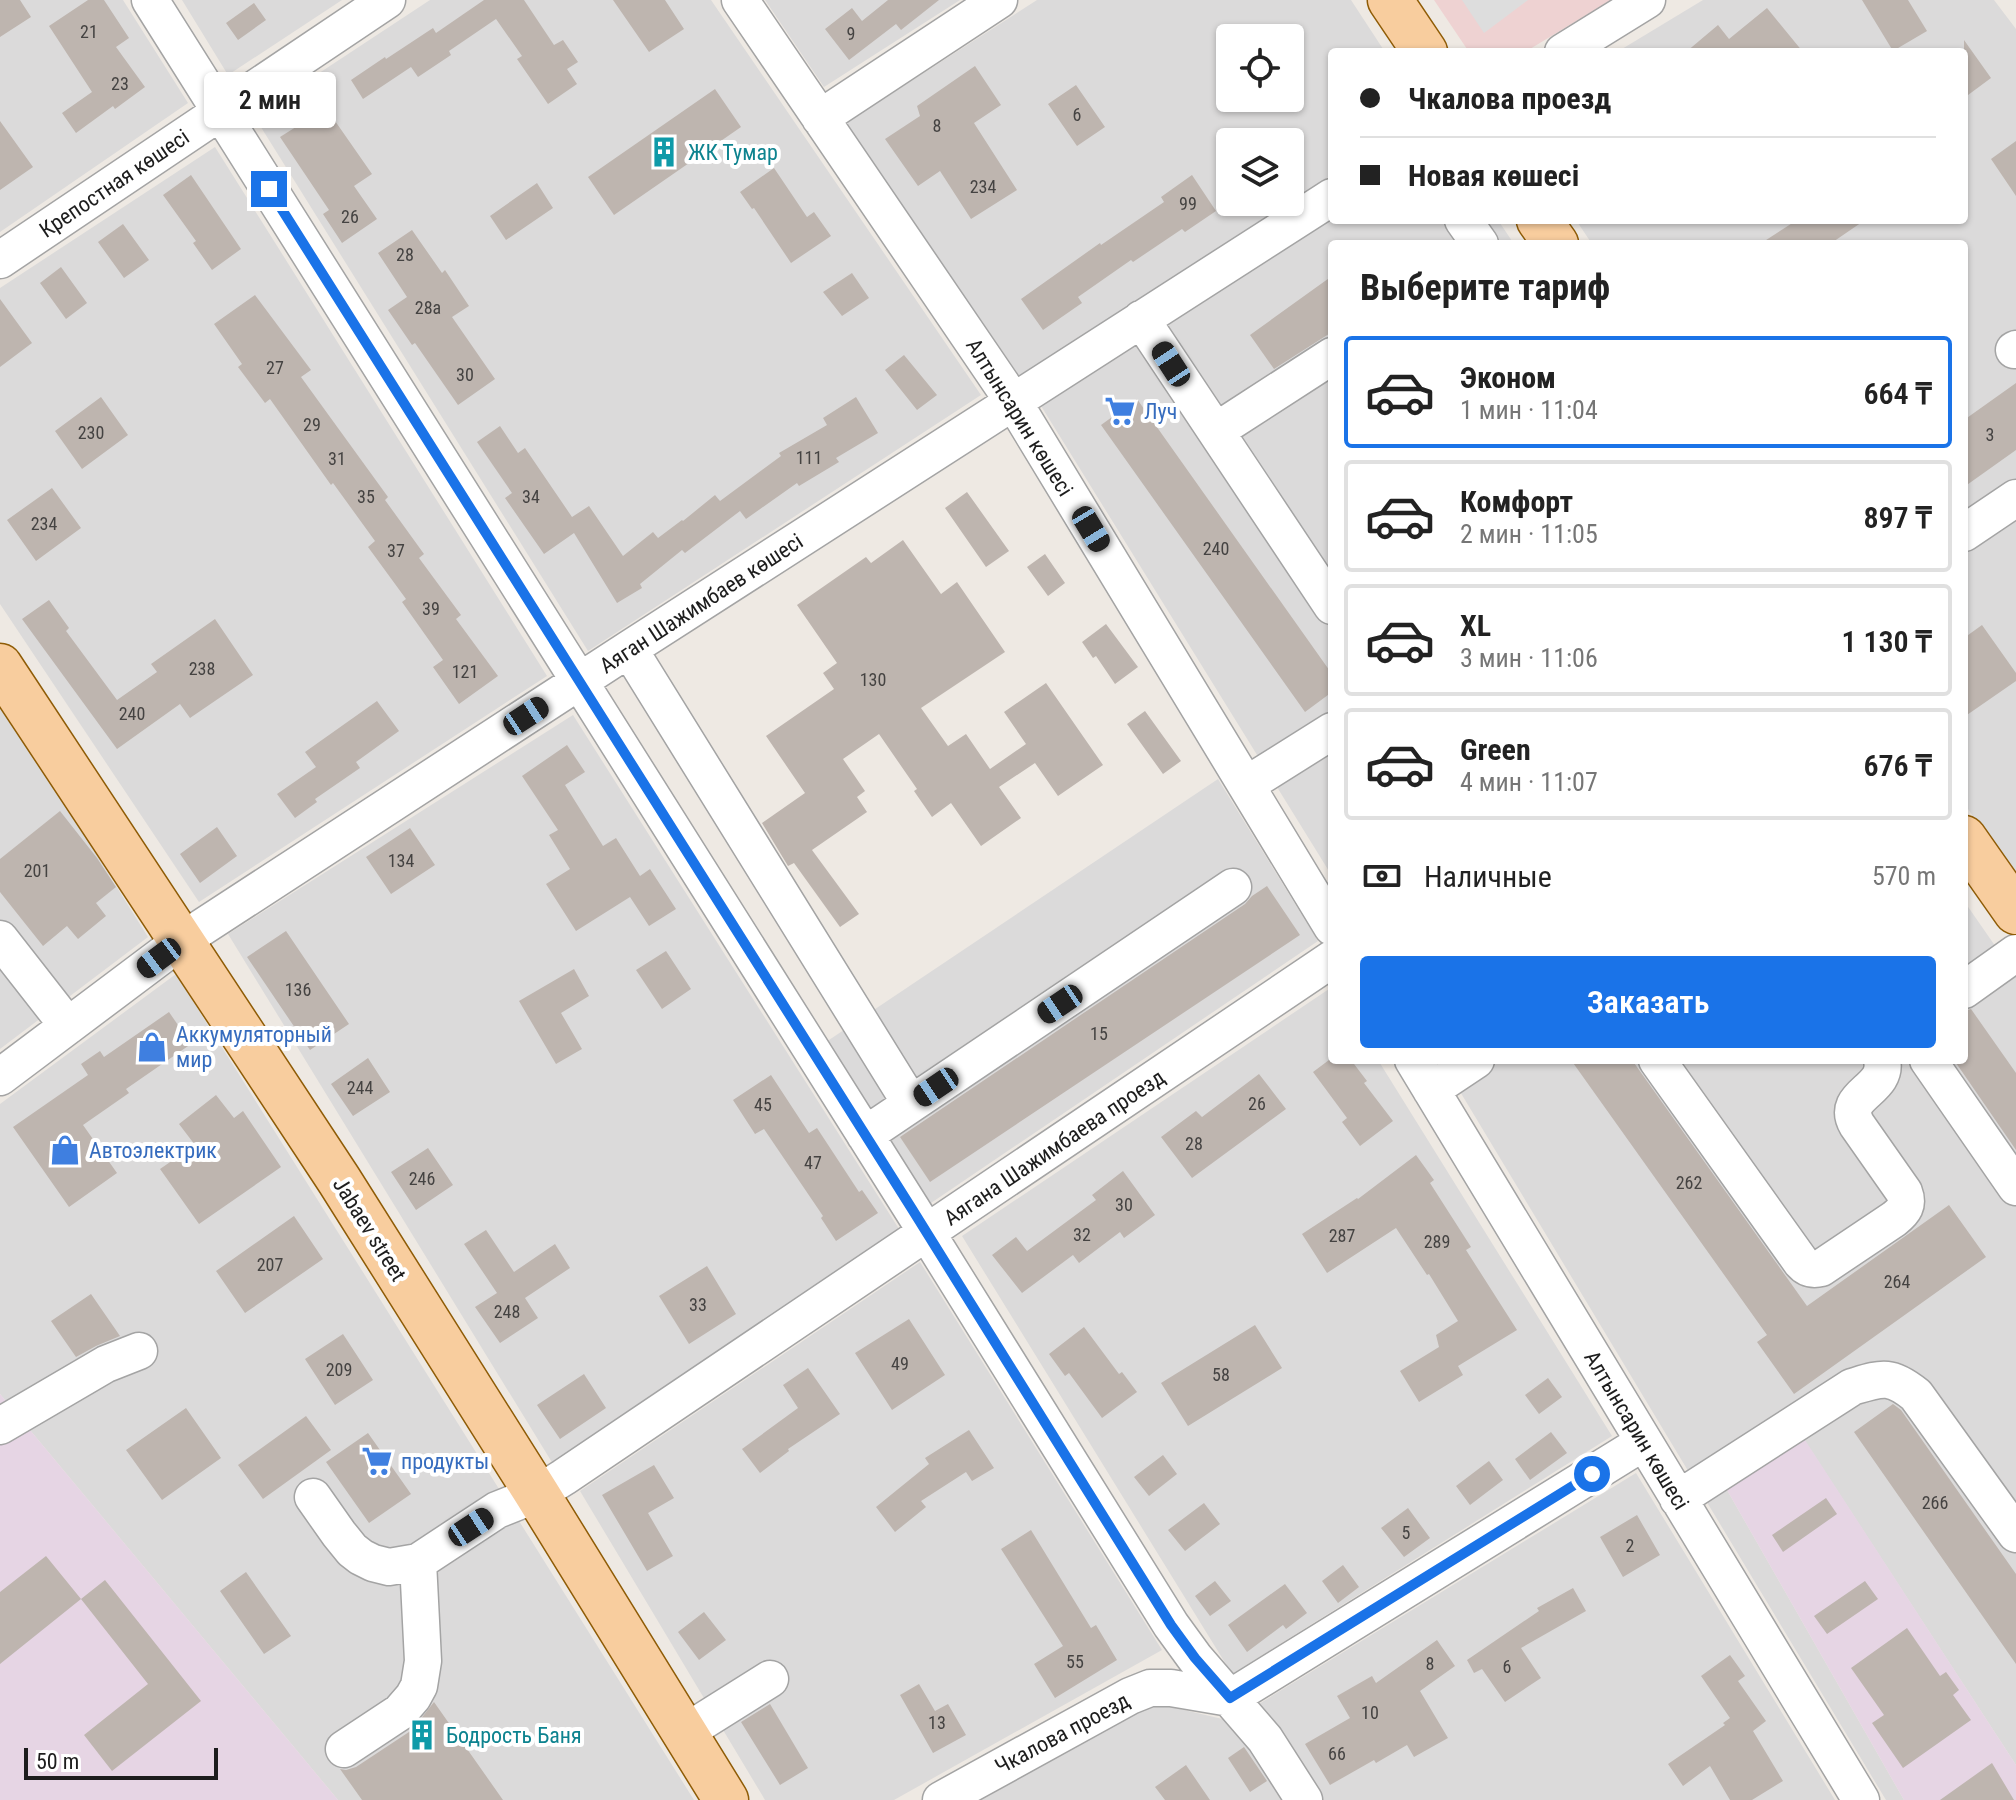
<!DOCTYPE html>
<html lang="ru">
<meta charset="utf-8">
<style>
:root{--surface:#fff;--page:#f6f6f6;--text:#222;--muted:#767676;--line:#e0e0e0;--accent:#1a73e8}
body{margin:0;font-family:"Roboto Condensed",sans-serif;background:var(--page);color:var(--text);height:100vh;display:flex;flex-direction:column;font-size:30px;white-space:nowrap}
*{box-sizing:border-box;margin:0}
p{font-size:26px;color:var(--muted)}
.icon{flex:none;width:44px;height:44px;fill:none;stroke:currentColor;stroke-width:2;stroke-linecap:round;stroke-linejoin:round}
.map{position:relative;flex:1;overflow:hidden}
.details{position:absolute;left:1328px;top:240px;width:640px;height:824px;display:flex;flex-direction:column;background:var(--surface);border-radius:8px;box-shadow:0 2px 6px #0004}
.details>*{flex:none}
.top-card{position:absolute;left:1328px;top:48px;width:640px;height:176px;border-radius:8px;box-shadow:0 2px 6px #0004;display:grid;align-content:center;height:176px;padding:0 32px;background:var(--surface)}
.fabs{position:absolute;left:1216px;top:24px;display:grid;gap:16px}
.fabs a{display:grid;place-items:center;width:88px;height:88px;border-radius:8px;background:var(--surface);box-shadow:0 2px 6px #0004;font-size:40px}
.scale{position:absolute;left:24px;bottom:20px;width:194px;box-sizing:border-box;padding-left:8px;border:4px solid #1d1d1d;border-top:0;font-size:22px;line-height:28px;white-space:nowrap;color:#1d1d1d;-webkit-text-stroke:6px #fff;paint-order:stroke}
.end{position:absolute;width:36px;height:36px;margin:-18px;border:10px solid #1a73e8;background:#fff;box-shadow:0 0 0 4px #fff}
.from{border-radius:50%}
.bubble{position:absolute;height:56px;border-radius:8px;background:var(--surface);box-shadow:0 2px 6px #0004;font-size:26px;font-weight:600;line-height:56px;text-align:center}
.car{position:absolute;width:24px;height:48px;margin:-24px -12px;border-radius:10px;box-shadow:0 0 6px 2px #0007;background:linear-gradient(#222 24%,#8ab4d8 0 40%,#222 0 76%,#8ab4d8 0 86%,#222 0)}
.top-card b{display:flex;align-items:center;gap:28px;height:76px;font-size:30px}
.top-card b+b{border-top:2px solid var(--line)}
.top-card i{width:20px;height:20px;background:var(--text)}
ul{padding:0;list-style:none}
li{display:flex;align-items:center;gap:24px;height:112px;margin:0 16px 12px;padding:0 16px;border:4px solid var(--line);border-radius:8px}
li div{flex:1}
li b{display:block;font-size:30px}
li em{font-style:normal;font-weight:600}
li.active{border-color:var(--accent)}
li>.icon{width:72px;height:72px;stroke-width:1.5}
h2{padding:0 32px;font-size:36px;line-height:96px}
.pay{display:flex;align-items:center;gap:20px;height:88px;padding:0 32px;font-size:30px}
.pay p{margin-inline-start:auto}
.action{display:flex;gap:16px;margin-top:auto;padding:16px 32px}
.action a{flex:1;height:92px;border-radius:8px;background:var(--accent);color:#fff;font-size:32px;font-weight:600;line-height:92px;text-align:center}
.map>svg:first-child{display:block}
.residential{fill:#dbdada;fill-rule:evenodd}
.commercial{fill:#eed2d2}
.industrial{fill:#e6d5e4}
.parking{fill:#ddd}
.building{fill:#beb5af}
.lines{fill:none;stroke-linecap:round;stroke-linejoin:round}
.minor-casing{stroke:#a4a4a4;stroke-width:39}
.major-casing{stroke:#8f5c06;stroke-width:47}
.minor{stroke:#fff;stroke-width:36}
.major{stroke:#f8cd9e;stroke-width:44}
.route{stroke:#1a73e8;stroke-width:10}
.labels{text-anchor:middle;stroke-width:8;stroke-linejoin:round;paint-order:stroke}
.number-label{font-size:18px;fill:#454342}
.culture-label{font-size:22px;fill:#0d838f;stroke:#fff;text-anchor:start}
.street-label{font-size:22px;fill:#1d1d1d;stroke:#fff}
.shop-label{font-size:22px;fill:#366cbe;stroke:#fff;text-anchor:start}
</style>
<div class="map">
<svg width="2016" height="1800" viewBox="0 0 2016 1800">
<rect width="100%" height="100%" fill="#eee9e3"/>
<path class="residential" d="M0,0H123L188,103L0,232Z
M182,0H342L228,75Z
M430,0H711L981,395L588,651L254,116Z
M765,0H960L824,87Z
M1037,0H1351L1385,52H1332V175L1020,377L846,123ZM1230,38H1290V98H1230ZM1230,142H1290V202H1230Z
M1703,0H1994L2016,29V484L1964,519V244H1592L1576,220H1964V52H1617Z
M215,147L547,676L199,902L0,604V288Z
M1332,219L1498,220L1514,244H1332V876L1038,401Z
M2016,515V880L1964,803V549Z
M0,701L148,937L0,1049Z
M573,715L899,1229L553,1464L228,934Z
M1218,779L1318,941L931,1203L826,1042Z
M1964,901L2016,976V1765L1805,1441L1727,1490L1904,1800H1886L1441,1060H1964Z
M176,974L694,1800H338L0,1394V1104Z
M1332,987V1060H1378L1612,1436L1232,1674L962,1236Z
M920,1262L1162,1650L894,1800H765L580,1491Z
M1636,1473L1835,1800H979L1154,1703L1231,1721Z"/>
<path class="commercial" d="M1434,0H1611L1525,52H1469Z"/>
<path class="industrial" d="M0,1394L338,1800H0Z
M1805,1440L2016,1765V1800H1904L1727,1490Z"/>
<path class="parking" d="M1462,0H1528L1484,33Z"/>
<path class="building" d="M0,0H20L31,17L0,37Z
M88,0H104L129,38L116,47L145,87L115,109L113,106L76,133L62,113L92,92L49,26Z
M484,0H524L554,45L563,40L578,62L567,69L577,84L548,104L517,59L522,56L496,19L449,51L451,55L418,77L411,67L363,99L351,80L385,57L386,59L433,28L436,33Z
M613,0H665L684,29L649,52Z
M888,0H939L901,30L896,24L849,60L825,29L852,8L862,21Z
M1862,0H1908L1927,31L1893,51Z
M254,3L266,20L238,40L226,23Z
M1767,8L1803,52H1686L1718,25L1729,39Z
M1964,40L1991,78L1964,98Z
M975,66L1001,105L974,123L1017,190L971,219L940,171L918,186L885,139L920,116L917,106Z
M1076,85L1105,127L1077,146L1048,104Z
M715,89L741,127L614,215L588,177Z
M326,108L372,174L354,186L377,219L342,243L323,214L329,210L280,137Z
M0,121L33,167L0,190Z
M2016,141V196L1991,159Z
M774,168L807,217L814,212L831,236L791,263L754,208L752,209L740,192Z
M191,175L241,249L212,270L193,243L196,241L163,195Z
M1192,175L1216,211L1185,232L1182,229L1133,262L1131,260L1078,297L1082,303L1043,330L1021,299L1100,243L1101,245L1164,202L1161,197Z
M537,183L553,208L506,240L490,216Z
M1797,220H1865L1830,244H1760Z
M123,224L149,260L124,278L98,242Z
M412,230L442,273L445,270L469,306L452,317L495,379L458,405L415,343L412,345L388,310L407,297L378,253Z
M61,267L87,303L66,319L40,283Z
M852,273L869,298L842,316L823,292Z
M1332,276V332L1274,369L1250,335Z
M255,295L311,370L301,377L388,497L385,500L424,554L419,558L461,615L456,619L498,676L459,704L433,667L443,660L402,602L406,599L368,547L375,541L333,483L331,485L270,399L265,403L238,367L242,364L214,324Z
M0,299L32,343L0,367Z
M904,355L937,395L917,410L885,370Z
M2016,383V450L1964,487V420Z
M101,397L128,435L82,469L55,431Z
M856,397L878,433L836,458L839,462L799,486L797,483L746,519L740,511L685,553L682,550L640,584L642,588L617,603L574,533L544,554L505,498L512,493L477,442L500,426L518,453L525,448L572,517L589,506L623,556L653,532L658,538L682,520L683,521L715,495L720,501L781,456L779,453L827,425L823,418Z
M1137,399L1332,674V692L1305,712L1101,425Z
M52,488L81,528L36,561L7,520Z
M967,492L1009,551L986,567L945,508Z
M903,540L941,594L957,582L1005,652L921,708L948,746L966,734L990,769L1026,744L1004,712L1046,683L1103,765L1058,796L1035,763L999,787L1021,818L981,846L951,803L932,817L914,791L917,789L879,734L843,759L865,791L857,797L867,812L812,850L859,914L840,927L794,863L788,866L762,823L805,793L766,736L834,689L823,673L837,663L797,605L866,557L871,563Z
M1045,554L1065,583L1048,596L1027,567Z
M49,600L69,628L66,631L117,700L157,672L151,664L215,619L253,675L190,718L180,704L117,749L22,619Z
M1106,624L1138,667L1115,684L1096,656L1093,658L1082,642Z
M1982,625L2016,673V681L1964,717V638Z
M377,701L399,731L356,762L360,768L315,799L317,802L295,818L277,794L316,767L305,752Z
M1145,711L1181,761L1163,774L1127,724Z
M567,745L585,772L565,785L603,846L616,838L640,876L650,869L676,909L649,926L630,897L576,931L546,884L570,869L549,835L558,830L522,776Z
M60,811L97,858L116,887L96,903L106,916L78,939L67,926L43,946L0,892V859Z
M217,827L237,856L200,883L180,854Z
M410,828L435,865L391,894L366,857Z
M1267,886L1300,935L930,1182L900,1137L1245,904L1252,896Z
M286,931L349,1024L310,1050L247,957Z
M666,951L691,989L662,1009L636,970Z
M574,969L589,996L561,1013L582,1049L556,1064L519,1001Z
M1971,1009L2016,1073V1150L1954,1060H1964V1011Z
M169,1012L191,1044L126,1089L129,1093L83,1125L117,1173L69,1207L13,1127L88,1075L81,1064L100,1051L104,1057Z
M368,1058L390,1092L353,1116L331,1084Z
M1329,1060H1351L1367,1081L1364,1083L1393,1121L1360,1146L1342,1122L1347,1118L1313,1072Z
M1571,1060H1632L1807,1306L1949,1205L1986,1257L1794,1394L1757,1342L1767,1335Z
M1259,1074L1286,1109L1192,1178L1161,1137L1196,1111L1202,1117Z
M771,1075L809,1133L817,1128L859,1192L862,1190L878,1213L836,1241L821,1218L823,1216L764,1129L755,1134L733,1100Z
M216,1095L234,1118L243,1111L281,1167L199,1224L160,1169L195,1145L179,1124Z
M428,1148L453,1185L416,1210L391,1172Z
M1416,1155L1434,1180L1430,1183L1471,1247L1466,1250L1517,1330L1458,1366L1463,1375L1419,1402L1400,1371L1439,1347L1436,1335L1458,1321L1429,1274L1427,1275L1396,1228L1327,1273L1302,1234L1357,1198L1358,1199Z
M1123,1171L1155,1215L1124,1238L1120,1232L1079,1263L1073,1255L1022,1293L992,1255L1016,1237L1027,1251L1096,1200L1092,1195Z
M294,1216L323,1259L245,1313L216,1271Z
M486,1230L514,1272L555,1244L570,1268L525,1298L538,1318L500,1343L475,1307L497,1293L464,1244Z
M707,1266L736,1314L689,1344L659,1296Z
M91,1294L120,1336L96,1346L76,1357L51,1321Z
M909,1319L945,1375L892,1410L855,1353Z
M1255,1325L1282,1368L1188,1426L1161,1383Z
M1084,1327L1119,1374L1122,1372L1137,1392L1102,1418L1069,1373L1065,1376L1049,1354Z
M343,1334L373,1380L335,1405L305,1359Z
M808,1368L840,1414L788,1449L789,1451L760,1473L742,1449L798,1408L783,1385Z
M584,1374L606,1408L560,1439L537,1405Z
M1548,1378L1562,1397L1539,1414L1525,1395Z
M1893,1404L1901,1410L2016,1574V1664L1854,1432Z
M186,1408L221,1458L162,1500L126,1450Z
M306,1416L331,1450L263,1499L238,1465Z
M969,1430L994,1468L972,1481L966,1472L921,1501L926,1507L895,1532L876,1507L929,1464L925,1458Z
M1551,1432L1567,1453L1530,1480L1515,1459Z
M368,1433L411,1494L369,1523L326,1462Z
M1163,1455L1177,1474L1149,1496L1134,1477Z
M1489,1461L1503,1480L1470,1505L1456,1486Z
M654,1465L674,1498L648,1513L673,1556L647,1571L602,1495Z
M1826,1498L1837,1514L1783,1552L1772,1535Z
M1204,1503L1220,1524L1185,1551L1168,1530Z
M1408,1508L1430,1538L1404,1557L1381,1528Z
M1637,1515L1660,1555L1623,1577L1600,1537Z
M1031,1530L1091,1628L1096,1625L1117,1660L1055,1698L1034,1664L1063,1646L1001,1549Z
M46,1556L81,1599L0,1664V1592Z
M1343,1565L1359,1587L1338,1603L1322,1581Z
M246,1572L291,1636L264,1654L220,1591Z
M105,1580L201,1701L112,1771L84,1735L148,1684L81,1599Z
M1215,1581L1231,1601L1210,1616L1195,1596Z
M1865,1581L1878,1599L1827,1634L1814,1616Z
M1285,1584L1307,1613L1286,1629L1283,1625L1247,1652L1228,1625Z
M1573,1588L1586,1611L1521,1648L1541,1678L1505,1702L1482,1669L1474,1673L1467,1660L1539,1611L1537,1608Z
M704,1612L726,1640L699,1660L678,1632Z
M1907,1628L1940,1676L1946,1672L1959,1690L1953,1695L1971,1720L1903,1768L1872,1723L1884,1715L1851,1668Z
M1437,1640L1455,1666L1420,1691L1448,1738L1414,1757L1407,1745L1376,1763L1374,1760L1330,1785L1305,1744L1350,1718L1337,1696L1372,1676L1376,1683Z
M1730,1655L1745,1676L1738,1681L1766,1721L1753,1731L1783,1781L1752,1800H1730L1710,1766L1683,1786L1668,1764L1725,1725L1723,1723L1730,1718L1701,1676Z
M919,1684L935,1711L948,1704L966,1735L933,1753L900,1695Z
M434,1702L503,1800H362L340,1769L346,1770L356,1767L412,1730Z
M770,1704L808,1768L780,1785L741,1722Z
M1244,1747L1267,1781L1250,1792L1228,1758Z
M1992,1763L2014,1800H1940Z
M1186,1765L1210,1800H1165L1155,1787Z"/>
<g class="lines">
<g class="minor-casing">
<path id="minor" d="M150,0L927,1233L1171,1625L1195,1658L1265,1739L1304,1800
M740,0L1013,401L1332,927
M1563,52L1647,0
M820,118L999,0
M1463,220L1480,244
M0,260L387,0
M1141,319L1332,606
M2014,350L2016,349
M1216,431L1332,356
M1964,533L2016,498
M629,649L911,1104
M1246,785L1332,731
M0,939L68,1026
M1964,990L2016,953
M1413,1060L1861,1800
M1657,1060L1801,1262C1807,1269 1813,1270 1821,1268L1894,1219C1904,1211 1909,1205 1904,1192L1857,1125C1839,1094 1889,1091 1882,1060
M1928,1060L2016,1187
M0,1077L181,941L629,649L1332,197
M1431,1090L1476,1060
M865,1135L1233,887
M0,1426L106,1364L139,1351
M313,1497L339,1534L352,1550L361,1557L373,1563L389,1567L418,1562L497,1510L537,1494L564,1477L1332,959
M1678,1499L1852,1387C1882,1378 1890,1374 1916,1395L2016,1534
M684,1733L770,1679
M344,1749L400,1712L413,1697L419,1686L423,1661L418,1562
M941,1800L1130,1696L1150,1688H1171L1230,1698L1644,1442"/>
</g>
<g class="major-casing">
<path id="major" d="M1390,0L1425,52
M1539,220L1556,244
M0,666L339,1180L537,1494L726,1800
M1964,838L2016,912"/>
</g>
<use href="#minor" class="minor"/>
<use href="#major" class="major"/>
</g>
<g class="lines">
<path class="route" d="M269,189L912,1209L1171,1625L1195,1658L1230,1698L1592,1474"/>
</g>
<defs>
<g id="building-bare" transform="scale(2.4)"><path d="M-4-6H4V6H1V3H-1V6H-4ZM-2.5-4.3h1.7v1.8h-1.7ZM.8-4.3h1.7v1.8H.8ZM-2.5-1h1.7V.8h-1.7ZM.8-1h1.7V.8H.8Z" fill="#0f9aa8" stroke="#fff" stroke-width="2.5" paint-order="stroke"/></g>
<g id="supermarket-bare" transform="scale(2.4)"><path d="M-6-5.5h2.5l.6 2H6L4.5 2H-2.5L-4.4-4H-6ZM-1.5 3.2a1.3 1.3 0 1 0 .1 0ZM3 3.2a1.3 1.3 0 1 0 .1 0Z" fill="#3f7fe0" stroke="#fff" stroke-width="2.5" paint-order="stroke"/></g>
<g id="shop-bare" transform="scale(2.4)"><path d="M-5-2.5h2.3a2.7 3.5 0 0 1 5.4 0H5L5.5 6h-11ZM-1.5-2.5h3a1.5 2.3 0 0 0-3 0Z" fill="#3f7fe0" stroke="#fff" stroke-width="2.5" paint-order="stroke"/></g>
</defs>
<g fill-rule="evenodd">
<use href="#building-bare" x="664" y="152"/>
<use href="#supermarket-bare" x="1120" y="411"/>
<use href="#shop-bare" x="152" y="1047"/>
<use href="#shop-bare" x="65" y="1150"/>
<use href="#supermarket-bare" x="377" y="1461"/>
<use href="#building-bare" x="422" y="1735"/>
</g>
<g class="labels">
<g class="number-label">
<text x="89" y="38">21</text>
<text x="851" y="40">9</text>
<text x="120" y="90">23</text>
<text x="1077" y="121">6</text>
<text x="937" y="132">8</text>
<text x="983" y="193">234</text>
<text x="1188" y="210">99</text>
<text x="350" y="223">26</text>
<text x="405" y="261">28</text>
<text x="428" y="314">28а</text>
<text x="275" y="374">27</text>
<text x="465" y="381">30</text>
<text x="312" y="431">29</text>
<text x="91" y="439">230</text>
<text x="1990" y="441">3</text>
<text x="809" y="464">111</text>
<text x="337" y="465">31</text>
<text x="366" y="503">35</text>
<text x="531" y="503">34</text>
<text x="44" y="530">234</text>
<text x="1216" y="555">240</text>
<text x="396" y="557">37</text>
<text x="431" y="615">39</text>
<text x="202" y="675">238</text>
<text x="465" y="678">121</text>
<text x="873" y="686">130</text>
<text x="132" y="720">240</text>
<text x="401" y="867">134</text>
<text x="37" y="877">201</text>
<text x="298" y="996">136</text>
<text x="1099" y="1040">15</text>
<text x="360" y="1094">244</text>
<text x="1257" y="1110">26</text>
<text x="763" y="1111">45</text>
<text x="1194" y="1150">28</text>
<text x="813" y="1169">47</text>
<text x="422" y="1185">246</text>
<text x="1689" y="1189">262</text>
<text x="1124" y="1211">30</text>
<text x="1082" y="1241">32</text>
<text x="1342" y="1242">287</text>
<text x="1437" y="1248">289</text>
<text x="270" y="1271">207</text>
<text x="1897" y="1288">264</text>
<text x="698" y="1311">33</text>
<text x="507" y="1318">248</text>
<text x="900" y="1370">49</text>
<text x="339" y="1376">209</text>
<text x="1221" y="1381">58</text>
<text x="1935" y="1509">266</text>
<text x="1406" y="1539">5</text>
<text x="1630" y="1552">2</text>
<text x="1075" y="1668">55</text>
<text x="1430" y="1670">8</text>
<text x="1507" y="1673">6</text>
<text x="1370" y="1719">10</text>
<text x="937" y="1729">13</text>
<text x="1337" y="1760">66</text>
</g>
<g class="culture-label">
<text x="688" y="160">ЖК Тумар</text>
<text x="446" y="1743">Бодрость Баня</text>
</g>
<g class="street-label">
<text transform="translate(114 183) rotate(-34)" y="8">Крепостная көшесі</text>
<text transform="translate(1020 417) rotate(58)" y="8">Алтынсарин көшесі</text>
<text transform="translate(701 603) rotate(-33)" y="8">Аяган Шажимбаев көшесі</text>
<text transform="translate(1054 1147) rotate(-34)" y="8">Аягана Шажимбаева проезд</text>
<text transform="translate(370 1229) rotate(58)" y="8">Jabaev street</text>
<text transform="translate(1637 1430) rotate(59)" y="8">Алтынсарин көшесі</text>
<text transform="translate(1062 1733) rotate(-28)" y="8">Чкалова проезд</text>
</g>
<g class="shop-label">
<text x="1144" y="419">Луч</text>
<text x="176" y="1042">Аккумуляторный<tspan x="176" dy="25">мир</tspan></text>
<text x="89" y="1158">Автоэлектрик</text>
<text x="401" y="1469">продукты</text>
</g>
</g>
</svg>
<div class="fabs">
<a><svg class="icon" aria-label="locate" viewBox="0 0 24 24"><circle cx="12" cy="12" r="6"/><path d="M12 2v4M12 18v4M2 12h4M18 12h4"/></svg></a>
<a><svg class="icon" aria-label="layers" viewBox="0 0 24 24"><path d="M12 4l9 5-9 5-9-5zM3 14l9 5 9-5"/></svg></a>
</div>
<div class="scale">50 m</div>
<i class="end from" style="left:1592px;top:1474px"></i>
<i class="end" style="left:269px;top:189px"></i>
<div class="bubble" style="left:204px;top:72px;width:132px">2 мин</div>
<i class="car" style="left:1171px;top:364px;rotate:327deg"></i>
<i class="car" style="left:1091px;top:529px;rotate:149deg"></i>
<i class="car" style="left:526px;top:716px;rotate:57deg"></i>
<i class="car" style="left:159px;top:958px;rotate:233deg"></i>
<i class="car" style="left:1060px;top:1004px;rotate:236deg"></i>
<i class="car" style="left:936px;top:1087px;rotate:236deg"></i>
<i class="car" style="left:471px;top:1527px;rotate:57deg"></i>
<div class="top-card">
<b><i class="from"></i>Чкалова проезд</b>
<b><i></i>Новая көшесі</b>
</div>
<section class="details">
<h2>Выберите тариф</h2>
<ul>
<li class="active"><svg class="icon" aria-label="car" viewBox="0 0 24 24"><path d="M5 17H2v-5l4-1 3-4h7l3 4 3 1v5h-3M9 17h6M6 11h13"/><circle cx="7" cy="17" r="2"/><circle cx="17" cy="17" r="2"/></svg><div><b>Эконом</b><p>1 мин · 11:04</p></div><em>664 ₸</em></li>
<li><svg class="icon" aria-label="car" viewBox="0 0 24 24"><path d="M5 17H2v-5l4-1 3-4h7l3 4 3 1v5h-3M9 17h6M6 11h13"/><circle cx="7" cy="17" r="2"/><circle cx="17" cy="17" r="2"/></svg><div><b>Комфорт</b><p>2 мин · 11:05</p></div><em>897 ₸</em></li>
<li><svg class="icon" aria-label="car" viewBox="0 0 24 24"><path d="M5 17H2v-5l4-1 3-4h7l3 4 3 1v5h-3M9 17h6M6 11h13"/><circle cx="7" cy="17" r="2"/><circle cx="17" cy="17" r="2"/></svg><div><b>XL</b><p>3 мин · 11:06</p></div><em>1 130 ₸</em></li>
<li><svg class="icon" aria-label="car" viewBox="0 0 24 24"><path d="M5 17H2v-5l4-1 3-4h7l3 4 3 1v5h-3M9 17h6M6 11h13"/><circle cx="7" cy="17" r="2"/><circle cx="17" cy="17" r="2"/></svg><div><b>Green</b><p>4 мин · 11:07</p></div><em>676 ₸</em></li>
</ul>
<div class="pay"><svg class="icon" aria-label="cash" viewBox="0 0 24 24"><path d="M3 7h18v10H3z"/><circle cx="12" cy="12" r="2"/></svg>Наличные<p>570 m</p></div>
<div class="action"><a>Заказать</a></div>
</section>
</div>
